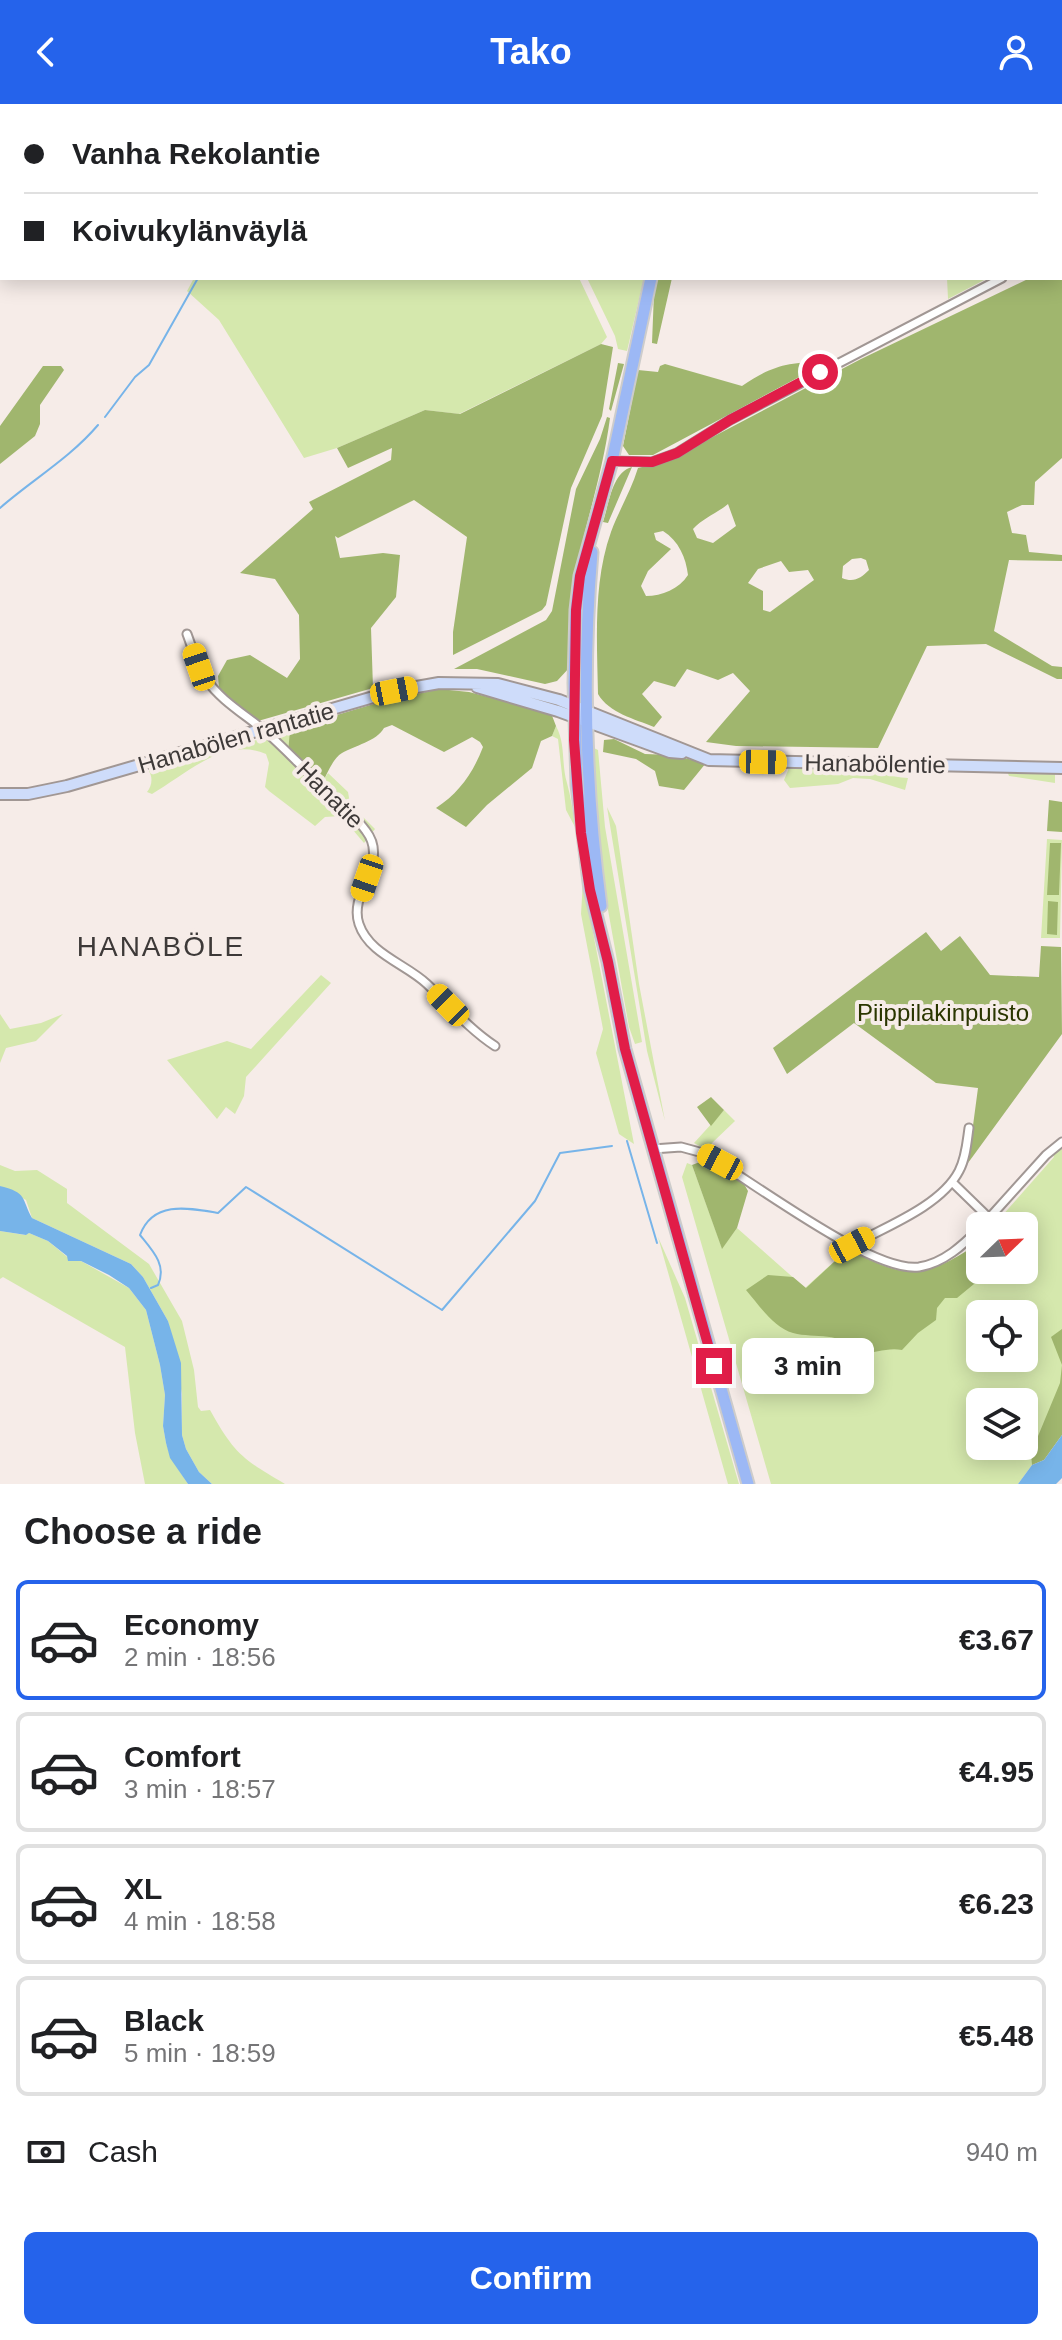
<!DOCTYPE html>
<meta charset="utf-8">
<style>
:root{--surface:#fff;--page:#f6f6f6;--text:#202124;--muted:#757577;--line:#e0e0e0;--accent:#2563eb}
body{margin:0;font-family:Arial,sans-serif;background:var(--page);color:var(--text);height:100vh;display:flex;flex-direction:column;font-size:30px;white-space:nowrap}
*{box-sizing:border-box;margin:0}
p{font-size:26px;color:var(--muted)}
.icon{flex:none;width:44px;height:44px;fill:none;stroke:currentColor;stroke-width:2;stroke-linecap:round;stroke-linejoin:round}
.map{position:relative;height:1380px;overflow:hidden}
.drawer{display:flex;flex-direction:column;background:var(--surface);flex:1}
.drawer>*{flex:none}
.hud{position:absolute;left:0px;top:0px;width:1062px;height:176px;box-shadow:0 4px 20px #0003;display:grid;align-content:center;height:176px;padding:0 24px;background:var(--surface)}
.needle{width:52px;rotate:67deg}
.fabs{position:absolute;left:966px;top:1108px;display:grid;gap:16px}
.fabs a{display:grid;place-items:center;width:72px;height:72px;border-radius:12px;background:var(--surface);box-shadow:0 4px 20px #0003;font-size:40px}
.end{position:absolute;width:36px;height:36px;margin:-18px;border:10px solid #e11d48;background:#fff;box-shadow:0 0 0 4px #fff}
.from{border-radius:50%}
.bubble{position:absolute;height:56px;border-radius:12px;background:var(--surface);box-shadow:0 4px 20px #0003;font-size:26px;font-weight:800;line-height:56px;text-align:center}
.car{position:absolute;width:24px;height:48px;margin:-24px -12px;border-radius:10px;box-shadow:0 0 6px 2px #0007;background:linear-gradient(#f5c518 24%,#345 0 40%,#f5c518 0 76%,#345 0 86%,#f5c518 0)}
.hud b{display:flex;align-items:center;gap:28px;height:76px;font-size:30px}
.hud b+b{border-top:2px solid var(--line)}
.hud i{width:20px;height:20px;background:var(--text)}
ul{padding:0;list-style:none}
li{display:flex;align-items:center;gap:24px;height:120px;margin:0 16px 12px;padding:0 8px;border:4px solid var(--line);border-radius:12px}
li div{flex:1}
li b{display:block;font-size:30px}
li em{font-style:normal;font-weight:800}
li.current{border-color:var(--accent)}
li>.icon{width:72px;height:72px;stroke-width:1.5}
h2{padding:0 24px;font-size:36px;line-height:96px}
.pay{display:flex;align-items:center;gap:20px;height:88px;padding:0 24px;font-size:30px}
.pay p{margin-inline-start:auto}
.action{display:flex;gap:16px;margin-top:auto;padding:16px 24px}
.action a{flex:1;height:92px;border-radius:12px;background:var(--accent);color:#fff;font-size:32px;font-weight:800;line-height:92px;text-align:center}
header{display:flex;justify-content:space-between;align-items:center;height:104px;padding:0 24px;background:var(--accent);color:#fff;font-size:36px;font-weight:800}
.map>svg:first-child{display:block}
.industrial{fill:#f1dded}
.green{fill:#d5e8ad;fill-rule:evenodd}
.forest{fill:#a0b66e;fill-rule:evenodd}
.water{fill:#77b4e9}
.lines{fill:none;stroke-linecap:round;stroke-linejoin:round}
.stream{stroke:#77b4e9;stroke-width:2}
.street-casing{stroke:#a19794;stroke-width:11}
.secondary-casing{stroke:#a19794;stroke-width:14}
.primary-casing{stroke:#cdcccb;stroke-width:15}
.street{stroke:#fff;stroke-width:7}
.secondary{stroke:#cedcfa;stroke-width:10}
.primary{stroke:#9cb8f5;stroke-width:11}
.route{stroke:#e11d48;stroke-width:10}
.labels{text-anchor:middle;stroke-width:8;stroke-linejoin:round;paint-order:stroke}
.street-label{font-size:24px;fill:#3d3938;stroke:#f6ece8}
.park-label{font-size:24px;fill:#2a3600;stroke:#f6ece8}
.quarter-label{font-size:28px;letter-spacing:2px;fill:#3d3938;stroke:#f6ece8}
</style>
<header><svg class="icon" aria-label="back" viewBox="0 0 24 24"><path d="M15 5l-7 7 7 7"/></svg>Tako<svg class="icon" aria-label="person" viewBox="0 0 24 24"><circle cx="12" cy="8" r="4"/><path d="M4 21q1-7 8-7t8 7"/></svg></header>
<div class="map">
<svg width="1062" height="1380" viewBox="0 0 1062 1380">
<rect width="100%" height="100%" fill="#f6ece8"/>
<path class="industrial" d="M258,0H648L257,2Z"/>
<path class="green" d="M122,0H258L123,2Z
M194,174H579L607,233L601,240L459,310L425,306L337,344L304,354L219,216L187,187Z
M587,174H644L627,247L618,245L615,232Z
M947,174H988L948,195Z
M556,622C566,641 561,659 567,679C571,694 573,708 575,723L566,706L558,635L552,632Z
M290,625L289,650L321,680L328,669L348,688L350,700L375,725L364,739L341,712L325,713L315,722L269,687L265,683L269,659L266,650C225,632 186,670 152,690L147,688C152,682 153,674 149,667L151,663L195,656L210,647L244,636L247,639Z
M592,643L598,646L605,723L642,938L635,940L629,923L603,778L595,716Z
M789,664L884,665C889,674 900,673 908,674L905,686L870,675L853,674L838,680L790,684L784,676Z
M1007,667L1055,669V679L1009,672Z
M607,703L616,722L639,880L665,1017L647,947Z
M1047,735L1062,736L1060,834H1041Z
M583,777L634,1040L619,1030L596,949L603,925L581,810Z
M321,871L331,879L246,973L244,992L235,1010L226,1003L217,1015L167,956L227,937L251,945Z
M0,910L10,925L41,919L63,910L36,937L6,944L0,959Z
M724,1006L735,1017L712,1039L708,1047L694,1039Z
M1062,1040V1331L1032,1361L1018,1380H771L682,1073L687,1059L692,1061L722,1144L737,1124L805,1184L848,1145C861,1151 874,1161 888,1165C922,1175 956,1160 980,1136V1166H1024V1122H993L1054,1053L1052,1049ZM980,1210H1024V1254H980ZM980,1298H1024V1342H980Z
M0,1061L15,1067L37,1066L67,1085V1099L149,1160L182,1217L194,1266L198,1303L201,1307L210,1306C234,1349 242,1355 285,1380H212L199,1368L186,1345L182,1331V1290L168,1217L143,1173L131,1160L32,1114L26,1096L0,1082Z
M0,1127L25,1131L29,1129L48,1137L71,1156L81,1157L129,1184L146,1206L160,1261L165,1291L163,1322L166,1339L171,1354L188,1380H145L135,1329L125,1243L3,1173L0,1175Z
M658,1133L685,1194L739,1380H728Z"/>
<path class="forest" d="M1062,159V354L1035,378L1034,401H1022L1007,408L1012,429L1026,431L1029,448L1062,451V457L1009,456L994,527L1052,562L1062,563V575H1057L986,540L927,542L878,644L736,642L706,638L750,587L733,569L718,576L687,565L675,583L654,577L642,590L662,613L654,623C635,615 609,609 598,590C597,537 593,478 611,428C619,406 631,387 638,364L667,357L861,255L1030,174H1060ZM728,400L736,422L713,439L697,434L693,425C703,414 716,410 728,400ZM663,427C679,437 686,454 688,471C679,485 662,492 646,492L641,482L648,467L671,445L656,436L654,429ZM861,454L866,456L869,466C861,474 854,479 842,474L843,462L852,455ZM781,457L789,468L808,466L814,476L770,508L763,506V487L748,479L758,465Z
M658,174H672L657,240L652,239L654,189Z
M601,240L613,243L602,312L571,384L546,501L542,506L453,551V528L467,433L414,396L338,434L335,432L340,454L383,449L400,451L396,493L371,524L373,584L258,617L219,585L218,572L227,556L250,551L287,574L300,555L299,511L275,475L240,469L313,405L309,398L391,356L392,344L348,364L337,344L425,306L460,310Z
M824,257L818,263L653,351H629L623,342L638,266L658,268L660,262L665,260L742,282C773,261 787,259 824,257Z
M618,259L624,260L611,307L609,305Z
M43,262H61L64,266L40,301V320L35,332L0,360V322Z
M607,313L610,314C603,368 586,418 575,470C568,501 569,532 570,563L557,577L545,580L477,565H454L546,516L552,507L576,385L600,335Z
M632,363L608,419L603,418C609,400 612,368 632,363Z
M439,585L469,588L551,609L556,622L552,632L541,637L532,664L487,701L466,723L436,704C459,689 473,669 483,643L480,638L472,633L444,648L392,621L384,624C377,637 354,642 342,649C332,655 327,671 321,681L288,650L290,625L377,599Z
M614,635L645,650L671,651L706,659L684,686L659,682L655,667L636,655L603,648L604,636Z
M1049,696L1062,698V728L1047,727Z
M1050,739H1061L1059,791H1047Z
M1048,797L1058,798L1057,831L1047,830Z
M926,828L941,847L960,832L990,871L1039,873L1041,842L1061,843L1062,930L968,1059L978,984L936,979L854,919L787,970L773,944Z
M711,993L724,1006L711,1022L697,1003Z
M705,1056L744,1080L748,1087L737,1124L722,1145L692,1061Z
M971,1144L980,1154V1166H991L957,1194H945L937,1204L936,1216L918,1229L902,1246C885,1243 873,1251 856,1249C842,1226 815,1235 793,1229C773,1223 759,1201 746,1186L768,1171L793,1173L806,1184L848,1145C901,1172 919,1178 971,1144Z
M1062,1225V1331L1044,1356L1032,1361L1031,1349L1060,1279L1062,1261L1051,1233Z"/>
<path class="water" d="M0,1082C28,1089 21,1094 32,1114L131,1160L143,1173L168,1217L181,1259L182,1331L186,1345L199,1368L212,1380H188L170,1354L166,1339L163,1322L165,1291L160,1261L146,1206L129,1184L109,1171L81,1157H68L67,1152L48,1137L29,1129L26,1131L0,1127Z
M1062,1331V1374L1056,1380H1018L1032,1361L1044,1356Z"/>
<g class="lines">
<path class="stream" d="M105,313L135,273L149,261L198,174
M0,404C32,376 70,354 98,321
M627,1037L657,1139
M151,1184L158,1181C167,1161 153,1147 140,1131C153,1096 189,1104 218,1109L246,1083L442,1206L535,1097L560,1049L612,1042"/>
<g class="street-casing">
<path id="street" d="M1060,150L1062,149
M612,357L652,358L677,349L730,316L1002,174
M187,530C193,546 197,562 206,575C221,597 246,611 266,628C284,644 301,662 319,679C335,694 353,709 366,727C390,758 348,788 359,820C369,850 406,860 427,880C449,901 469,925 495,942
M653,1045L681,1043L703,1049C750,1075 871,1169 919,1163C944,1159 963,1141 980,1124
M952,1078L989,1114
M982,1122L1046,1051L1062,1038
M852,1141C885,1123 941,1102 959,1067C966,1054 967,1038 969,1024"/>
</g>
<g class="secondary-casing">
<path id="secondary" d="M477,583L558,607L670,648L682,649
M0,690H28L67,682L394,587L439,579L498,580L559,596L709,656L1062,664"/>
</g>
<g class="primary-casing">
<path id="primary" d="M694,2V0
M651,174L612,357L580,472L576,506L574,579L577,681L590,786L608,858L625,945L748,1380
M592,448C582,567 585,684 601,802"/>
</g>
<use href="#street" class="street"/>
<use href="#secondary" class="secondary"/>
<use href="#primary" class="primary"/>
</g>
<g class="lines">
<path class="route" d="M714,1262L625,945L608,858L590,786L581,729L574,636L576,506L580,472L612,357L652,358L677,349L730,316L820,268"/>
</g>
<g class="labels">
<g class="street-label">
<text transform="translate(236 634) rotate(-16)" y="8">Hanabölen rantatie</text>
<text transform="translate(875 660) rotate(1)" y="8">Hanabölentie</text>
<text transform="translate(330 691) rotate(45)" y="8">Hanatie</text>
</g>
<g class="park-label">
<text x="943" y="917">Piippilakinpuisto</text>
</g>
<g class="quarter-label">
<text x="161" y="852">HANABÖLE</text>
</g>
</g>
</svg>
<div class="fabs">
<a><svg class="needle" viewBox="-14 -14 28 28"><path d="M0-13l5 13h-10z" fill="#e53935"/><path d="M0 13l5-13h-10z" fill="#757577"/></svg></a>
<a><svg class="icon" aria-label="locate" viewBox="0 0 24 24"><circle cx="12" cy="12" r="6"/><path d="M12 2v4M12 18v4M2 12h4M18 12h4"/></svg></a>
<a><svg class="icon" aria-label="layers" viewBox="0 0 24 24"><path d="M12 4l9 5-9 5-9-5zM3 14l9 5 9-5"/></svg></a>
</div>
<i class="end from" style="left:820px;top:268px"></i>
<i class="end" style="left:714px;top:1262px"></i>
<div class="bubble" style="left:742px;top:1234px;width:132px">3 min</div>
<i class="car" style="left:199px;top:563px;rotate:341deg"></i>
<i class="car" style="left:394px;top:587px;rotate:79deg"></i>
<i class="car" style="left:763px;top:658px;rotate:91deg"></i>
<i class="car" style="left:367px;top:774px;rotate:199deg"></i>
<i class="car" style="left:448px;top:901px;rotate:315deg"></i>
<i class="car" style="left:720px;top:1058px;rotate:298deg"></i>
<i class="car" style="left:852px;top:1141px;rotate:62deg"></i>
<div class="hud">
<b><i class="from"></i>Vanha Rekolantie</b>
<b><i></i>Koivukylänväylä</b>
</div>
</div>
<section class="drawer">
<h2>Choose a ride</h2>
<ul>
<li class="current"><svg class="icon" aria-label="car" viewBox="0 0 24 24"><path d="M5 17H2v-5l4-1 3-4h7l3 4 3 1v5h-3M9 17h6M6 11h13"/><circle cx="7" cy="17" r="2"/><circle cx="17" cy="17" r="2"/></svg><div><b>Economy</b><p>2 min · 18:56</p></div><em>€3.67</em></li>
<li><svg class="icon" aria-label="car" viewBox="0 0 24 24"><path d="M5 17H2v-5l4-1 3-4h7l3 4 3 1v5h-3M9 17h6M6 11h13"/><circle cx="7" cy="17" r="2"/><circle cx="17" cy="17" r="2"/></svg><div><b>Comfort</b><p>3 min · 18:57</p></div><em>€4.95</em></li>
<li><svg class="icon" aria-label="car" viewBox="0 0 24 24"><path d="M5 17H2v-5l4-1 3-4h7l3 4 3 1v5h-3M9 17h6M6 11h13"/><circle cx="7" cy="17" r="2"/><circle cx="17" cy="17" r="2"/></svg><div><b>XL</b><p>4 min · 18:58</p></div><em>€6.23</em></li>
<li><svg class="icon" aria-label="car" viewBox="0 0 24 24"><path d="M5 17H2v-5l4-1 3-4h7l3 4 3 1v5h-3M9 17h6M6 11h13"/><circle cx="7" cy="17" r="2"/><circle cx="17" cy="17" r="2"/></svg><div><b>Black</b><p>5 min · 18:59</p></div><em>€5.48</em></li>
</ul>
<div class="pay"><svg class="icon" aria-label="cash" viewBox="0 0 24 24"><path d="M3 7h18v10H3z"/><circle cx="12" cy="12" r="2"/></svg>Cash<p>940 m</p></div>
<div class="action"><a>Confirm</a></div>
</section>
